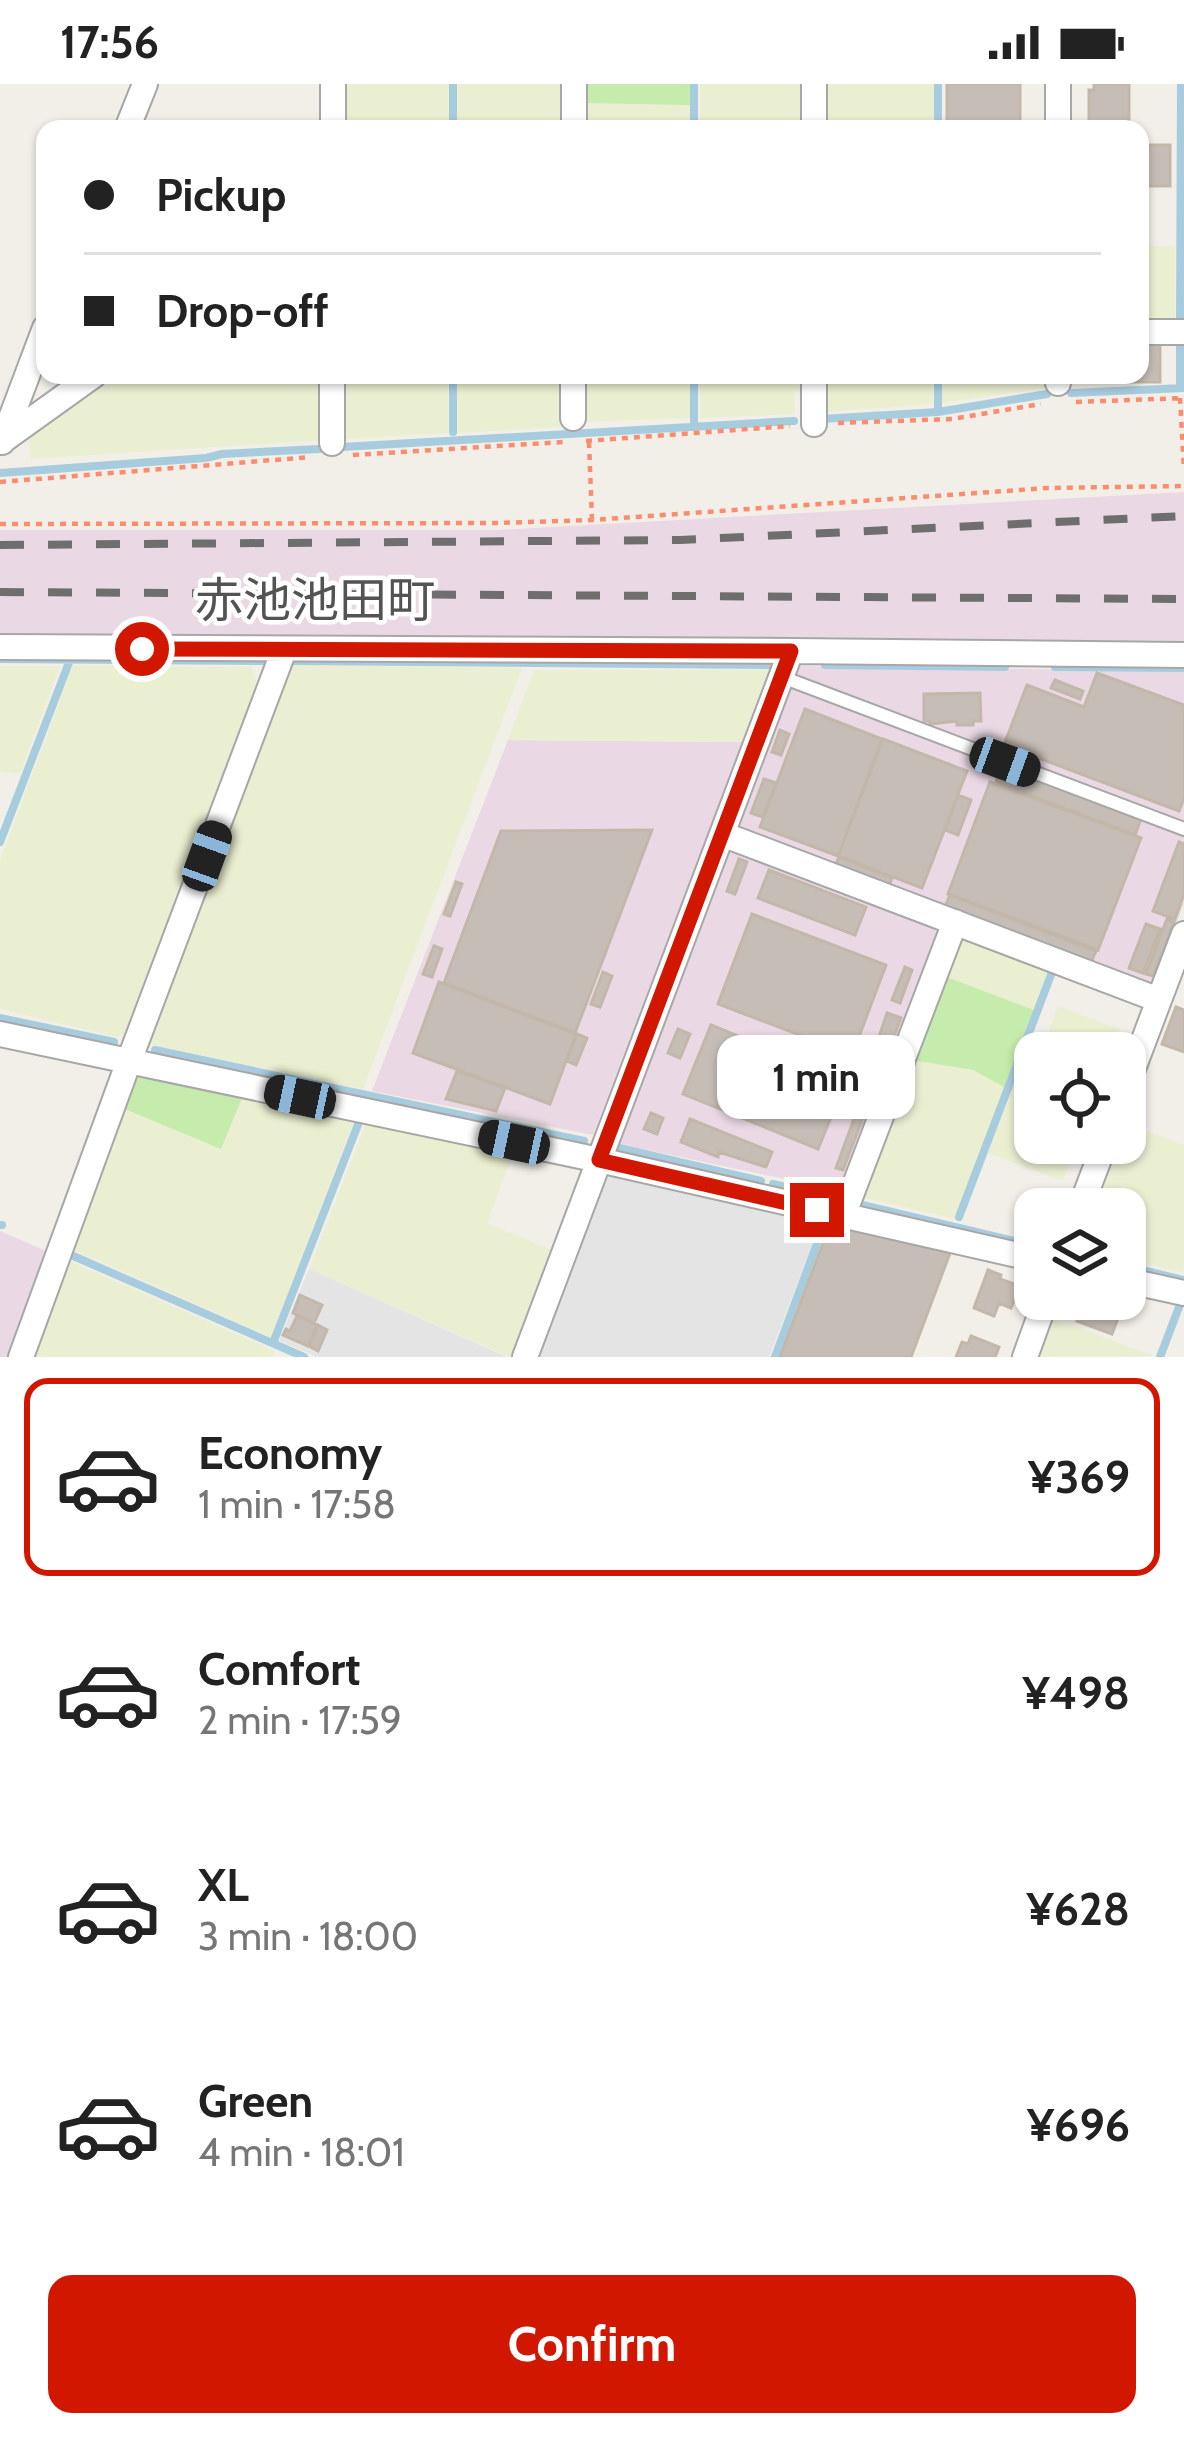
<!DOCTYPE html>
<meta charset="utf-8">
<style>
:root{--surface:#fff;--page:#f2f2f2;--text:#222;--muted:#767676;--line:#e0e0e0;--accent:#d11700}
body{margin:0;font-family:Cabin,"Noto Sans JP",sans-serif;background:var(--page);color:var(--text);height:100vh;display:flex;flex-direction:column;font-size:45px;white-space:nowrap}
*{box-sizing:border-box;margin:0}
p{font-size:39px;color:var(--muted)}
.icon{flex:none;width:66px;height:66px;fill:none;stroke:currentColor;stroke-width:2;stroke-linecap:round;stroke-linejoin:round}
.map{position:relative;height:1273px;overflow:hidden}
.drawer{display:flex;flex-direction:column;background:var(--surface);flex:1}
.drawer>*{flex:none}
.guide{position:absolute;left:36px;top:36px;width:1113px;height:264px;border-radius:24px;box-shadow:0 3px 9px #0004;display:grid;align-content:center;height:264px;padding:0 48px;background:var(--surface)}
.tools{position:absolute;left:1014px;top:948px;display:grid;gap:24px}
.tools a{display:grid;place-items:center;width:132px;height:132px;border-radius:24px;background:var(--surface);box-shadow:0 3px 9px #0004;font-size:60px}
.end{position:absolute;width:54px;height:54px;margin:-27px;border:15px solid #d11700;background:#fff;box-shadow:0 0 0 6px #fff}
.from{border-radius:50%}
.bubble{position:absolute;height:84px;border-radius:24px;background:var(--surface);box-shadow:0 3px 9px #0004;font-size:39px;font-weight:700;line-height:84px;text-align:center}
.car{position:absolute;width:36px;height:72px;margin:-36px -18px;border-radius:15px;box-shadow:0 0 9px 3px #0007;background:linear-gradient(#222 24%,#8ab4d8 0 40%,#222 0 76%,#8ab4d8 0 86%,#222 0)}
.guide b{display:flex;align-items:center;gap:42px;height:114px;font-size:45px}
.guide b+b{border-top:3px solid var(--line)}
.guide i{width:30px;height:30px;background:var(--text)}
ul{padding:21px 0 0;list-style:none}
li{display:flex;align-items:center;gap:36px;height:198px;margin:0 24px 18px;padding:0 24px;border:6px solid transparent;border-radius:24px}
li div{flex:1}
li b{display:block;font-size:45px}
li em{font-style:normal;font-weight:700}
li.on{border-color:var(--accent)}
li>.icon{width:108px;height:108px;stroke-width:1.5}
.action{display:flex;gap:24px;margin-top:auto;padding:24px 48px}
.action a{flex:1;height:138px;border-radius:24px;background:var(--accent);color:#fff;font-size:48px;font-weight:700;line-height:138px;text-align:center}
.status{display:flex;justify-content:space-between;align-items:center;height:84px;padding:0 60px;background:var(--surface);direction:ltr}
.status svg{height:33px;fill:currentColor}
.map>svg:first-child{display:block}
.industrial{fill:#ead9e5}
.farmland{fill:#eaefd2}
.grass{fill:#c5ebad}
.parking{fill:#e4e4e4}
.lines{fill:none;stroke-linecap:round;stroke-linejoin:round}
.stream{stroke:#a7ccde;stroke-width:8}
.building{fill:#c6beb6;stroke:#c3b7a9;stroke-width:3}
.service-casing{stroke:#a7a7a7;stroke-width:16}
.minor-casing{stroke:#a7a7a7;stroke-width:28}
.path{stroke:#fb8c6e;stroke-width:4.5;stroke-dasharray:6 6;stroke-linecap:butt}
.service{stroke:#fff;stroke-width:12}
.minor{stroke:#fff;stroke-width:24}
.rail{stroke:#6e6e6e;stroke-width:8;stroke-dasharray:24 24;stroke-linecap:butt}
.route{stroke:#d11700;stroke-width:15}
.labels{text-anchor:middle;stroke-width:9;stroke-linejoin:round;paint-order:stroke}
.quarter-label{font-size:48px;fill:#535353;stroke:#fff}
</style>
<div class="status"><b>17:56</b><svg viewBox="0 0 49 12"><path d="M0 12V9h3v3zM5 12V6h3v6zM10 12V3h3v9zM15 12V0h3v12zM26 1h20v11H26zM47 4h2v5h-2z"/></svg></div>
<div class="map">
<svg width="1184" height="1273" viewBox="0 0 1184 1273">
<rect width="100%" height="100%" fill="#f1efe7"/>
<path class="industrial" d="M1184,408V562L0,550V446H497Z
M798,582L1184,587V819L1154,900L1146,903L740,749L736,742Z
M508,656L743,658L593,1051L372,1007Z
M730,761L929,835L937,850L841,1107L619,1060Z
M0,1147L46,1167L7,1273H0Z"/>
<path class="farmland" d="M341,0H449V45H341Z
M457,0H565L564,45H457Z
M700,0H810V45H700Z
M822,0H934V45H822Z
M579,19L690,21V45H579Z
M1175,162V241H1140V163Z
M108,291H322L323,356L31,375L28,349L98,302Z
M342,291H448V349L342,355Z
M456,291H561L560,343L456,349Z
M579,291H690V334L579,338Z
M700,291H810V305L794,307L795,330L700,334Z
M824,291H933V320L824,328Z
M942,291H1047V304L942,319Z
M73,581L252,583L258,604L130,947L117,953L0,925V776Z
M290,581L522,584L363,1005L153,961L147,951Z
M0,582H60L20,690L0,687Z
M534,586H770L743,658L508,656Z
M969,848L1051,879L1034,926L944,892L958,856Z
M1058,922L1119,945L1110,969H1035V1059H1077L1063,1097L988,1069L1033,951L1046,955Z
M912,976L973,986L1006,1004L956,1135L861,1113Z
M244,1009L355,1034L271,1253L67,1163L120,1023Z
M368,1035L515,1064L487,1139L551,1166L510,1273L309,1185Z
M1125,1039L1184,1061V1181L1182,1188L1125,1175V1125H1092L1117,1059H1125Z
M67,1176L275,1267L273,1273H30Z
M1052,1234L1154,1272L1037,1273Z"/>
<path class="grass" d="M579,0H690V21L579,19Z
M944,892L1034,926L1006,1004L973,986L912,976Z
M138,990L244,1009L221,1065L120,1023L129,998Z"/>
<path class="parking" d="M613,1089L822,1136L769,1273H534L598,1102Z
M309,1185L507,1273H318L279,1257Z"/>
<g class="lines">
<path class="stream" d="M453,45V0
M694,45V0
M938,45V0
M1180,241L1181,0
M1180,255V304
M1071,309L1184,304
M938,328V291
M821,335L938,328L1047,310
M694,343V291
M453,348V291
M342,363L794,337
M0,389L206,374L222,370L319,365
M0,575L268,577
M292,577L771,581
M825,581L1005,583
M1055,583L1184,584
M0,758L70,576
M0,934L114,958
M155,966L584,1057
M619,1064L761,1097
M773,1100L838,1115
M858,1120L1035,1162
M959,1133L1054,883
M0,1141H2
M71,1171L304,1273
M1125,1182L1184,1196
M273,1259L359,1038
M775,1273L824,1141
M1160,1273L1179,1223"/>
</g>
<path class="building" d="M947,0H1020V45H947Z
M1094,0H1129V40H1089V6H1094Z
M1140,61H1170V102H1140Z
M1140,258H1160V298H1121V291H1140Z
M1097,589L1184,621V714L1179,727L1004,661L1027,601L1084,623Z
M1055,596L1083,607L1080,615L1051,604Z
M980,609L981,637H973V641H957V637L930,640V637H924V610Z
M805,625L882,655L838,772L760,743Z
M780,646L789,650L781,671L772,668Z
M883,655L967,687L922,804L838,772Z
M1002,682L1141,735L1135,751L996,698Z
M764,695L776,699L763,733L751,729Z
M990,698L1141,754L1098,866L948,810Z
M958,711L971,716L958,751L945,746Z
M652,746L575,949L444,899L501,747Z
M1179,758L1184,760V810L1175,835L1153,827Z
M839,773L892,794L888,805L835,782Z
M739,775L747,778L735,810L727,807Z
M769,786L866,823L855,851L758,814Z
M456,798L462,800L450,832L444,830Z
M950,811L1096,867L1091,878L945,823Z
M752,830L886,881L852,971L718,920Z
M1167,835L1174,838L1153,892L1146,890Z
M1146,840L1160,845L1143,889L1129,884Z
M434,862L442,865L432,893L423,890Z
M905,883L912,886L900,919L892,916Z
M603,888L612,892L600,923L591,920Z
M439,898L576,950L550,1020L413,969Z
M1176,923L1184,926V968L1162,960Z
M887,929L901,934L863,1034L853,1030Z
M711,941L846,996L818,1065L683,1010Z
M678,945L690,950L680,974L668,969Z
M577,950L587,954L576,981L567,977Z
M457,987L505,1004L496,1027L446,1015Z
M651,1029L663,1034L657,1050L644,1045Z
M855,1032L863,1034L843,1086L836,1084Z
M690,1035L772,1068L766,1083L719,1068L718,1073L681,1058Z
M830,1141L950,1169L911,1273H780Z
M988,1186L1001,1191L1000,1195L1020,1202L1011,1224L999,1219L994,1232L974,1224Z
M300,1211L322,1221L314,1239L293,1229Z
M1085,1215L1125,1216L1112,1250L1077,1237Z
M297,1232L317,1241L308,1262L283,1251L286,1245L290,1247Z
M318,1241L327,1246L318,1267L309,1262Z
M971,1252L999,1263L995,1273H956L962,1258L968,1260Z"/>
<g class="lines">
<g class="service-casing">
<path id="service" d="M782,593L1184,745"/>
</g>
<g class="minor-casing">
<path id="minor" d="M127,45L145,0
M333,45V0
M574,45V0
M814,45V0
M1058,45V0
M1140,248H1184
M1058,299V291
M573,334V291
M814,340V291
M2,357L94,291
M2,358L45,244
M332,359V291
M0,563L791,567
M722,750L1159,916
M0,950L599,1076L1035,1175
M1125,1006L1184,850
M1080,1125L1105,1059
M843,1132L955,838
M1125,1196L1184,1209
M21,1273L129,977L284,566
M525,1273L791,567L1184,571
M1025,1273L1046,1215"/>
</g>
<path class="path" d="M1180,314L1184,386
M1076,318L1184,314
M838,339L952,335L1041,320
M586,357L790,342
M589,358L592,436
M353,371L563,358
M0,398L311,373
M0,440L498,439L592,436L1048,404L1184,402"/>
<use href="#service" class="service"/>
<use href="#minor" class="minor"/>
<path class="rail" d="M0,461L680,456L1184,432
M0,508L1184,515"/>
</g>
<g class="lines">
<path class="route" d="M142,565L791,567L599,1076L817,1126"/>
</g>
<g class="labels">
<g class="quarter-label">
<text x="315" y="533">赤池池田町</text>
</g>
</g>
</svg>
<div class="tools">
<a><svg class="icon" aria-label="locate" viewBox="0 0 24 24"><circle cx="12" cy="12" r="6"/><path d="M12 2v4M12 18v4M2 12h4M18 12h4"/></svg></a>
<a><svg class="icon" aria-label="layers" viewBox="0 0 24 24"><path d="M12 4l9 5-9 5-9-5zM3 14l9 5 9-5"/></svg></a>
</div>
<i class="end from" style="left:142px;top:565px"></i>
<i class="end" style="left:817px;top:1126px"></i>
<div class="bubble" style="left:717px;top:951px;width:198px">1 min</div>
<i class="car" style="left:1005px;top:678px;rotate:110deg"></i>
<i class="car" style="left:207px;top:772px;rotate:20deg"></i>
<i class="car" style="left:300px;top:1013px;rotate:282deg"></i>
<i class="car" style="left:514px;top:1058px;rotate:282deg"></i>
<div class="guide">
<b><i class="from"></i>Pickup</b>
<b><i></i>Drop-off</b>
</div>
</div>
<section class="drawer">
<ul>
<li class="on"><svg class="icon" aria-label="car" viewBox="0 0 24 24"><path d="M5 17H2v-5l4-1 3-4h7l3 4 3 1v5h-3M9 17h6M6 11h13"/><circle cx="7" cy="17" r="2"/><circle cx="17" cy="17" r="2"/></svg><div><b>Economy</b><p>1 min · 17:58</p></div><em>¥369</em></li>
<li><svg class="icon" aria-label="car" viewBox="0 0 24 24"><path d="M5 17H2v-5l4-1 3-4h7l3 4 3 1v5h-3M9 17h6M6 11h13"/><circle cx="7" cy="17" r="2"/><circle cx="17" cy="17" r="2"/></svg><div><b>Comfort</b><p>2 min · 17:59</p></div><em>¥498</em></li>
<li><svg class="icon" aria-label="car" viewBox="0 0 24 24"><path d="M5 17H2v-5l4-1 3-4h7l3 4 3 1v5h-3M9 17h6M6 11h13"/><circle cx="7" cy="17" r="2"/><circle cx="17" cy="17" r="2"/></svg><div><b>XL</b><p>3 min · 18:00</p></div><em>¥628</em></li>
<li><svg class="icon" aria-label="car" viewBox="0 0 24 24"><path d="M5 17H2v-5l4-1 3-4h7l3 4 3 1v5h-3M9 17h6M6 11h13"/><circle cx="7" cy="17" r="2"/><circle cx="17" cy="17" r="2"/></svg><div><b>Green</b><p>4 min · 18:01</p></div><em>¥696</em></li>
</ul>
<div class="action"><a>Confirm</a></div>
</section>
